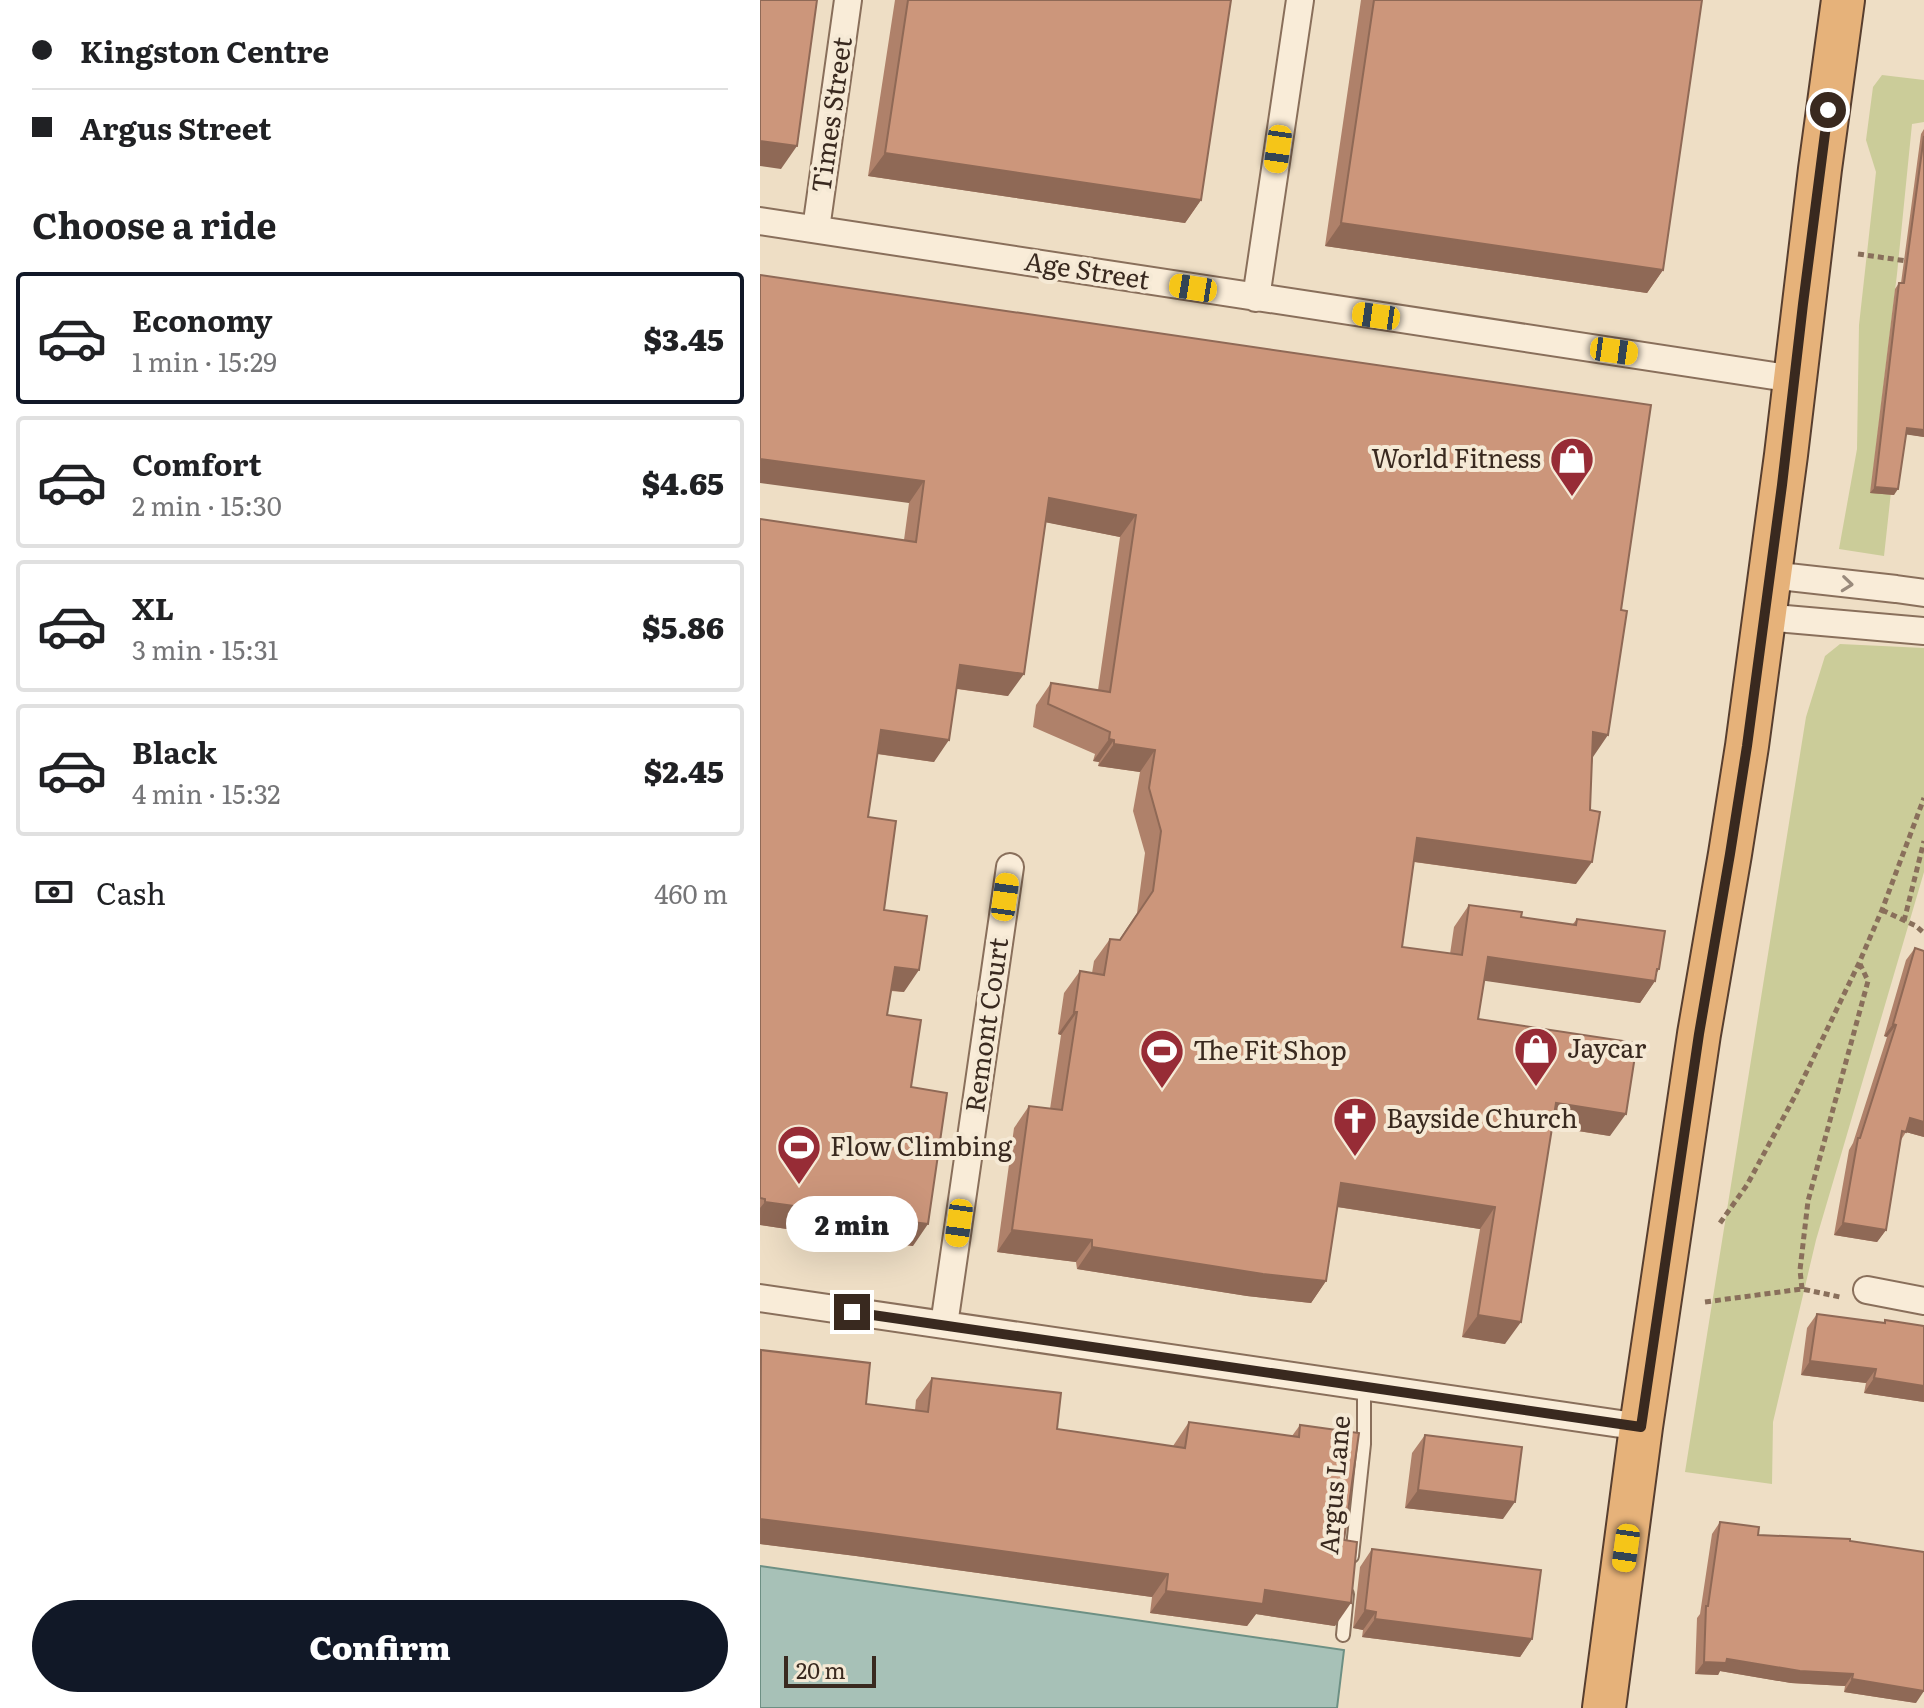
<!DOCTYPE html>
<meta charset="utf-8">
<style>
:root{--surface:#fff;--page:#f6f6f6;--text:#202124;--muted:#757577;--line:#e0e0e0;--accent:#111827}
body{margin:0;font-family:Literata,serif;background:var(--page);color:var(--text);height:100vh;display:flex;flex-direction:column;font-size:30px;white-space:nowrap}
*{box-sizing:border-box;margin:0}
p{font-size:26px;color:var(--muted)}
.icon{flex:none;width:44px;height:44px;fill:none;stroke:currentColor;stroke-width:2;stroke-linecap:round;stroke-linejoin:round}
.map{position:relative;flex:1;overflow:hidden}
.details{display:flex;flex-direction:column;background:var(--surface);width:760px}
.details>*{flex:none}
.top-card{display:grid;align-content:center;height:176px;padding:0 32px;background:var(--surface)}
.scale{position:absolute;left:24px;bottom:20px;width:92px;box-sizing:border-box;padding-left:8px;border:4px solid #39291f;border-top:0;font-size:22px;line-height:28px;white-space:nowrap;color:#39291f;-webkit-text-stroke:6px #f5e9d5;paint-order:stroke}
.end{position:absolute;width:36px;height:36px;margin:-18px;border:10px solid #39291f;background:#fff;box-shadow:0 0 0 4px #fff}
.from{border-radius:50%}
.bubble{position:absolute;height:56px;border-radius:28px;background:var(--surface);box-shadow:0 8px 32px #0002;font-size:26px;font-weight:800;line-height:56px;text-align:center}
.car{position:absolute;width:24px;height:48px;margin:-24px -12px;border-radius:10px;box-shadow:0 0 6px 2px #0007;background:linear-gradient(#f5c518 24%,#345 0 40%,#f5c518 0 76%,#345 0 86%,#f5c518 0)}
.top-card b{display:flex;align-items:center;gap:28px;height:76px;font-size:30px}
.top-card b+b{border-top:2px solid var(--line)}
.top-card i{width:20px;height:20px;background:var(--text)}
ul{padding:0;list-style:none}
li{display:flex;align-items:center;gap:24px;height:132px;margin:0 16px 12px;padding:0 16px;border:4px solid var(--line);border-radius:8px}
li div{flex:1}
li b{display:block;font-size:30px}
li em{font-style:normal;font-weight:800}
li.selected{border-color:var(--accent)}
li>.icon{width:72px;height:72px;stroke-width:1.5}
h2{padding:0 32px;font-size:36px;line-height:96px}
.pay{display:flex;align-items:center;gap:20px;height:88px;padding:0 32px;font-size:30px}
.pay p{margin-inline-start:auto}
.cta{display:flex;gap:16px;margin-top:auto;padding:16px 32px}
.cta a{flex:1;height:92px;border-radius:48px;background:var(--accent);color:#fff;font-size:32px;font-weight:800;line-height:92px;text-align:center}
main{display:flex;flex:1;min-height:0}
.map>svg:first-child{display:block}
.green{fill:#cbcc99}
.water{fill:#a7c1b7;stroke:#6d9084;stroke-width:2}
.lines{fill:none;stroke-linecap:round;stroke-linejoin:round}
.service-casing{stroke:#896f5b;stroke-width:16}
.minor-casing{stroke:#896f5b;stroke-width:30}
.trunk-casing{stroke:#573e2f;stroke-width:46}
.path{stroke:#896f5b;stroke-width:5;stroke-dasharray:6 4;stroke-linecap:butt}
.service{stroke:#f9ecd8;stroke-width:12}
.minor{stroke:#f9ecd8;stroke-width:26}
.trunk{stroke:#e6b27a;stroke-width:42}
.wall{fill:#af816a}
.shaded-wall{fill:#8f6956}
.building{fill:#cc967b;stroke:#8f6956;stroke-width:2}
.oneway{stroke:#998a7c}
.route{stroke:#39291f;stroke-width:10}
.labels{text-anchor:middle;stroke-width:8;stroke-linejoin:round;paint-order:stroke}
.street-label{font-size:26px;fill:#39291f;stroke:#f5e9d5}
.poi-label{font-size:26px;fill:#39291f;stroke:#f5e9d5;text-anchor:start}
</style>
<main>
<section class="details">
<div class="top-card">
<b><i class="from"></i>Kingston Centre</b>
<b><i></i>Argus Street</b>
</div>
<h2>Choose a ride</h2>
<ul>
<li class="selected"><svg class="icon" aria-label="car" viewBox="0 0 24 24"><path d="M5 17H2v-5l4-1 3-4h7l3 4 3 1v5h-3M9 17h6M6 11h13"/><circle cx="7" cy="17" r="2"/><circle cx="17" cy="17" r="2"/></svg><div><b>Economy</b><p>1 min · 15:29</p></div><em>$3.45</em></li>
<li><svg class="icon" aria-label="car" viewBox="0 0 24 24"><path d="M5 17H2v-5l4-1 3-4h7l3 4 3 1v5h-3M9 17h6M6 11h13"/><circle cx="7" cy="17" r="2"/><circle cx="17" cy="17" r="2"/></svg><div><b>Comfort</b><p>2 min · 15:30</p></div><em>$4.65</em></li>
<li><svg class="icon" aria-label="car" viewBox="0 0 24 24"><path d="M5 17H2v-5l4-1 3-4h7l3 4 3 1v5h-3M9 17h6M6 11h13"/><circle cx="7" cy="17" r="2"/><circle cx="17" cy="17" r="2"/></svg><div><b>XL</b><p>3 min · 15:31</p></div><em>$5.86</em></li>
<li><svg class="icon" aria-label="car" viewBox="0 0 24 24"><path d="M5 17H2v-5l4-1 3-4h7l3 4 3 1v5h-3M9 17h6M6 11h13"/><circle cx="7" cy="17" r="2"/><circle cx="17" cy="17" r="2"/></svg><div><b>Black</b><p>4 min · 15:32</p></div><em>$2.45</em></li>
</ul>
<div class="pay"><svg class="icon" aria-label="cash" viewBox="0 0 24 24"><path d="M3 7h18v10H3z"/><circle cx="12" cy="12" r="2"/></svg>Cash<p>460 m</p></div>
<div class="cta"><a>Confirm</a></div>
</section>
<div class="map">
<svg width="1164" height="1708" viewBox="0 0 1164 1708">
<rect width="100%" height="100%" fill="#eedec5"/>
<path class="green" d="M1122,75L1164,80V122L1152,124L1137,274L1111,489L1131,492L1124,556L1079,549L1097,449L1099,325L1116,172L1106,140L1113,87Z
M1080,644L1164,648V872L1056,1240L1013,1422L1012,1484L925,1472L1046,717L1065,656Z"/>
<path class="water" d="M0,1566L584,1650L577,1708H0Z"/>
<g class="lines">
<g class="service-casing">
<path id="service" d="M592,1556L604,1444V1386
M583,1635L587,1594"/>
</g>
<g class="minor-casing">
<path id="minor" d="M0,221L1034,379
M56,229L88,0
M496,298L540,0
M1010,575L1136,589L1164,593
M1004,617L1164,631
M1107,1290L1164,1301
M0,1298L881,1427
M184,1325L250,867"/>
</g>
<g class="trunk-casing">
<path id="trunk" d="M844,1708L881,1427L939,1034L970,854L987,746L1026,455L1060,169L1083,0"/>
</g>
<path class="path" d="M1098,254L1147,261
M1122,910L1156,926L1164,933
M1144,921L1164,841
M960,1223L987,1185L1035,1096L1099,963L1122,910L1164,798
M1042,1289L1040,1270L1048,1201L1108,981L1100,964
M945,1302L1042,1289L1080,1297"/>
<use href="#service" class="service"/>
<use href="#minor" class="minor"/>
<use href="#trunk" class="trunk"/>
</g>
<path class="wall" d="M135,0H471L441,200L425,223L108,176Z
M601,0H942L903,270L887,293L565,246Z
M1164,129V437L1146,434L1134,495L1110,493L1135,289L1139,283H1141L1161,134Z
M0,275L833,757L816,884L654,862L642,947L690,954L694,927L709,905L761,917L812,925L817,919L899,969L896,974L895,981L880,1003L724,980L718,1019L850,1136L792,1127L745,1344L702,1337L720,1229L577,1207L566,1281L551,1303L487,1296L317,1269L316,1262L237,1252L254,1128L269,1106L290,1109L301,1035L298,1034L304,993L320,971L332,973L334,961L350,939L359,940L377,913L385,853L373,811L380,772L338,766L339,762L333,761L335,754L273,727L276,705L291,683L338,690L360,537L286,522L248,696L197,689L174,762L117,754L108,817L124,910L144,992L131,991L127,1015L151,1087L153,1246L114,1241L115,1237L71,1231L43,1227L40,1231L0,1225V519L144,540L149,503Z
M1155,948L1164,951V1137L1146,1132L1141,1140L1126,1230L1117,1242L1074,1235L1089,1150L1093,1143L1127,1037L1124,1036L1146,960Z
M1057,1314L1124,1323L1125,1320L1164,1326V1402L1104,1393L1106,1383L1041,1375L1047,1328Z
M1,1350L106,1404L155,1410L156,1400L172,1378L297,1429L413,1446L429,1422L532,1436L540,1425L584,1540L575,1626L496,1614L487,1626L390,1613L392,1597L96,1556L0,1544Z
M665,1435L743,1519L645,1508L652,1453Z
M960,1522L998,1535L1156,1703L1084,1692L1085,1686L1031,1683L960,1671L958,1675L935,1674L937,1618L940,1614L952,1534Z
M612,1549L772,1639L760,1657L602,1637L603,1630L593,1628L600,1567Z"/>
<path class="shaded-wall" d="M0,141L37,146L21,169L0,166Z
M125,153L441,200L425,223L108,176Z
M581,223L903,270L887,293L565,246Z
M1147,428L1164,430V437L1143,434Z
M0,459L164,481L149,503L0,483Z
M1115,487L1138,489L1134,495L1110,493Z
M289,498L376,515L360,537L274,520Z
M200,665L264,674L248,696L185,687Z
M121,730L189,740L174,762L105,752Z
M833,732L848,735L833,757L818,754Z
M349,739L354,740L339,762L333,761Z
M354,744L395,750L380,772L338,766Z
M657,838L832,862L816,884L641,860Z
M728,957L897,969H899L891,980L895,981L880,1003L712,979Z
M135,967L159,970L144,992L120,989Z
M314,1012H317L301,1035L298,1034Z
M1133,1024L1136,1025L1127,1037L1124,1036Z
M796,1103L866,1114L850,1136L781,1125Z
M1150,1118L1164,1122V1137L1142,1131Z
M581,1183L735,1207L720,1229L565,1205Z
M5,1202L56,1204L130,1215L115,1237L43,1227L40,1231L0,1225V1208Z
M129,1219L168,1224L153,1246L114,1241Z
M1083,1223L1126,1230L1117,1242L1074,1235Z
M252,1230L332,1240L316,1262L237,1252Z
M332,1247L566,1281L551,1303L487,1296L317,1269Z
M718,1315L761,1322L745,1344L702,1337Z
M1050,1361L1116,1369L1106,1383L1041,1375Z
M1114,1378L1164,1386V1402L1104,1393Z
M658,1490L755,1502L743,1519L645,1508Z
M0,1519L111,1533L408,1574L392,1597L96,1556L0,1544Z
M505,1590L591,1603L575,1626L496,1614L487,1626L390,1613L406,1591Z
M605,1610L616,1612L603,1630L593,1628Z
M615,1619L772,1639L760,1657L602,1637Z
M967,1659L1093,1674L1085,1686L1031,1683L960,1671L958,1675L935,1674L944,1662Z
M1092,1679L1164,1691L1156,1703L1084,1692Z"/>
<path class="building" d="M0,0H57L37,146L0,141Z
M148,0H471L441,200L125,153Z
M614,0H942L903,270L581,223Z
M1164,136V430L1147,428L1138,489L1115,487L1139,283H1144Z
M0,275L891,405L861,610L867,611L848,735L833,732L830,810L840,812L832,862L657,838L642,947L702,955L709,905L762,912L761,917L816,925L817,919L905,931L899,969H897L895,981L728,957L718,1019L877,1043L866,1114L796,1103L761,1322L718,1315L735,1207L581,1183L566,1281L503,1274L332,1247V1240L252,1230L269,1106L302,1110L317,1012H314L320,971L344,975L350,939L360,940L393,891L401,831L389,788L395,750L354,744V740L349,739L350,732L288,704L291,683L350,692L376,515L289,498L264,674L200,665L189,740L121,730L108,817L136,821L124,910L167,916L159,970L135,967L127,1015L161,1020L151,1087L187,1093L168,1224L129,1219L130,1215L56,1204V1209L5,1202V1199L0,1198V519L156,542L164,481L0,459Z
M1155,948L1164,951V1122L1150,1118L1146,1132L1142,1131L1126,1230L1083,1223L1098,1138H1100L1136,1025L1133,1024Z
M1057,1314L1125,1323V1320L1164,1326V1386L1114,1378L1116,1369L1050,1361Z
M1,1350L110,1363L106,1404L168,1412L172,1378L301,1393L297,1429L425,1448L429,1422L539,1437L540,1425L599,1433L584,1540L597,1542L591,1603L505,1590L503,1604L406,1591L408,1574L111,1533L0,1519Z
M665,1435L762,1447L755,1502L658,1490Z
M960,1522L999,1527L998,1535L1090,1539V1541L1164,1552V1691L1092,1679L1093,1674L1040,1671L967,1659L966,1663L944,1662L946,1606H948Z
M612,1549L781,1570L772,1639L615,1619L616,1612L605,1610Z"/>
<defs><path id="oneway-chevron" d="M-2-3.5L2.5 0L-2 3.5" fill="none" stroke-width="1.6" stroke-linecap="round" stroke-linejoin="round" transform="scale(2)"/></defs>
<use class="oneway" href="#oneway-chevron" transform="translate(1087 584) rotate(6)"/>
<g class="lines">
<path class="route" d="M92,1312L881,1427L939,1034L970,854L987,746L1022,485L1043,304L1068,110"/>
</g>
<defs>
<g id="shop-pin" transform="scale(2.3)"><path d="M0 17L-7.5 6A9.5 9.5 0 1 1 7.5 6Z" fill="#972c36" stroke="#f5e9d5"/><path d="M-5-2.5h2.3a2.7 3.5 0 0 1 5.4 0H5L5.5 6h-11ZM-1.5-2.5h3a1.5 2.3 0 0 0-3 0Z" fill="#fff"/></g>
<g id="stadium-pin" transform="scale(2.3)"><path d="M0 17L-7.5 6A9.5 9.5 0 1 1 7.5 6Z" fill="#972c36" stroke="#f5e9d5"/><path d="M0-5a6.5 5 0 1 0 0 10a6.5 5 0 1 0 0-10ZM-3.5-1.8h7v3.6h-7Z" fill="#fff"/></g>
<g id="church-pin" transform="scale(2.3)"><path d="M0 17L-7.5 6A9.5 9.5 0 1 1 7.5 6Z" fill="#972c36" stroke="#f5e9d5"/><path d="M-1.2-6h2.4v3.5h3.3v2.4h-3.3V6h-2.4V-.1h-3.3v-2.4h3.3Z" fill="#fff"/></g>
</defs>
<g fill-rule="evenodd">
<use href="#shop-pin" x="812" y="459"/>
<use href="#shop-pin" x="776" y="1049"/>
<use href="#stadium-pin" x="402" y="1051"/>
<use href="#church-pin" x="595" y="1119"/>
<use href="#stadium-pin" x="39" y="1147"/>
</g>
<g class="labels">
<g class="street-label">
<text transform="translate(72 115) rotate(-82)" y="9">Times Street</text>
<text transform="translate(327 271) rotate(9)" y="9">Age Street</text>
<text transform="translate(227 1025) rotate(-82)" y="9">Remont Court</text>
<text transform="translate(575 1485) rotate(-85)" y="9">Argus Lane</text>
</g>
<g class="poi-label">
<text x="781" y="468" text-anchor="end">World Fitness</text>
<text x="807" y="1058">Jaycar</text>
<text x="433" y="1060">The Fit Shop</text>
<text x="626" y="1128">Bayside Church</text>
<text x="70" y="1156">Flow Climbing</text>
</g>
</g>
</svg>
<div class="scale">20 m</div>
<i class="end from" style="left:1068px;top:110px"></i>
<i class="end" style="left:92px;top:1312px"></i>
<div class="bubble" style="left:26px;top:1196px;width:132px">2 min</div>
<i class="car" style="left:518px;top:149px;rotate:188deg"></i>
<i class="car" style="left:433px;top:288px;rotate:279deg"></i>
<i class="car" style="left:616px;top:316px;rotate:278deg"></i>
<i class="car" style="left:854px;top:351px;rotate:98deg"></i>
<i class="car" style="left:245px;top:897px;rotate:8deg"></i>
<i class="car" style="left:199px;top:1223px;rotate:188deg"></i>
<i class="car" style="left:866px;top:1548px;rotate:188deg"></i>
</div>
</main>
